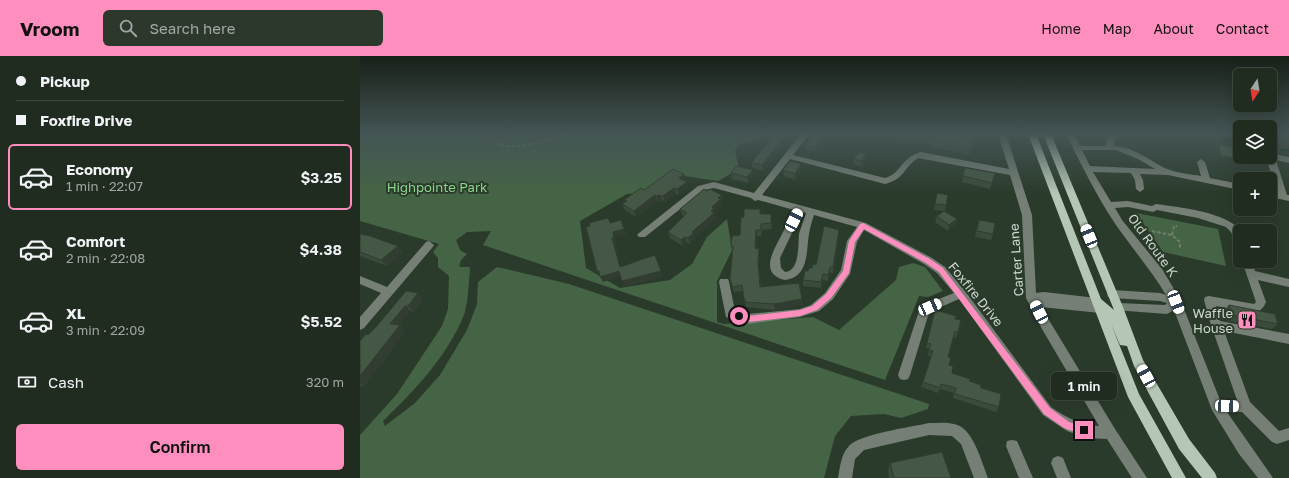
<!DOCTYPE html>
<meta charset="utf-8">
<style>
:root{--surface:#202c20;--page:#2d382d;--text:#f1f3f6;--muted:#a2a7a5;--line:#3d483e;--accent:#fe8ebd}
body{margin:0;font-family:"Golos Text",sans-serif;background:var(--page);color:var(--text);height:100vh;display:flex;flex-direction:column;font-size:15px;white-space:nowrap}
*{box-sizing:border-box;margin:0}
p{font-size:13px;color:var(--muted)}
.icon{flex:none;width:22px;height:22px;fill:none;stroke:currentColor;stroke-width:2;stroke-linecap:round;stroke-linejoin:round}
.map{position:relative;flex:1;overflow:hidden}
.panel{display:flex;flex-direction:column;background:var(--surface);width:360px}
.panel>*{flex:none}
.top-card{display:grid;align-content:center;height:88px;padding:0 16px;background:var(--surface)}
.needle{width:26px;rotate:192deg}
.controls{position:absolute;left:873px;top:12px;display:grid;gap:8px}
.controls a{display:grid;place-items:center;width:44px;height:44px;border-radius:6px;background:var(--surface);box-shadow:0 4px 16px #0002,0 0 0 1px var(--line);font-size:20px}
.end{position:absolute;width:18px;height:18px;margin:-9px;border:5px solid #fe8ebd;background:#111;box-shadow:0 0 0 2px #111}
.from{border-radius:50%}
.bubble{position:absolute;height:28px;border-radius:6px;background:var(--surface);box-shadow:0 4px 16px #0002,0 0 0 1px var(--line);font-size:13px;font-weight:600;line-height:28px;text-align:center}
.car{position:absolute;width:12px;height:24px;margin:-12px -6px;border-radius:5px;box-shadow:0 0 3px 1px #0007;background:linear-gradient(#fff 24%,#345 0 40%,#fff 0 76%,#345 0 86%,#fff 0)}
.top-card b{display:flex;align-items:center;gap:14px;height:38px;font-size:15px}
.top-card b+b{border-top:1px solid var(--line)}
.top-card i{width:10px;height:10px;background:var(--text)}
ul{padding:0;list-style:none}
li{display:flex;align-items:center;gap:12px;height:66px;margin:0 8px 6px;padding:0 8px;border:2px solid transparent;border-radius:6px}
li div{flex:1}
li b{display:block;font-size:15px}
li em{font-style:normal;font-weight:600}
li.selected{border-color:var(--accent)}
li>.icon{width:36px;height:36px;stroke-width:1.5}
.pay{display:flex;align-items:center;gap:10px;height:44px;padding:0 16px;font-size:15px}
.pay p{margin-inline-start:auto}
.cta{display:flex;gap:8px;margin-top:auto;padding:8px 16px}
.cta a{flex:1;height:46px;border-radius:6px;background:var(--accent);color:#111;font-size:16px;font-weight:600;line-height:46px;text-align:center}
header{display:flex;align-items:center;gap:24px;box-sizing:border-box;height:56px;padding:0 20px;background:var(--accent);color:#111}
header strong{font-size:19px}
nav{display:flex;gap:22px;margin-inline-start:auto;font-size:14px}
.search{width:280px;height:36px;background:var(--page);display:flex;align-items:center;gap:10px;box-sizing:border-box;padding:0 14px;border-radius:6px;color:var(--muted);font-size:15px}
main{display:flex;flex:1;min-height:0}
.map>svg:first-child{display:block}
.green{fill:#456445}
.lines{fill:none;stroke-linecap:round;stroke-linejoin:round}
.stream{stroke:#062d09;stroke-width:2.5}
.path{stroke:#707d70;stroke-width:2;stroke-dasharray:3.5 2;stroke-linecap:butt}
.minor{fill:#767f76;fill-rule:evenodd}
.major{fill:#b5c6b5;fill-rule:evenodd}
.wall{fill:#3b4b3b}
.shaded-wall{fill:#303d30}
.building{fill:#455745;stroke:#303d30}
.route{fill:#fe8ebd}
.labels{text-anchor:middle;stroke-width:4;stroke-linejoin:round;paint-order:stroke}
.park-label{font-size:13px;fill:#8bd38b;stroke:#2b3b2b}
.street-label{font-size:13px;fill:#ccd7cc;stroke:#2b3b2b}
.poi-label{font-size:13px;fill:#ccd7cc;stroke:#2b3b2b;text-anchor:end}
</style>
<header>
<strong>Vroom</strong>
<div class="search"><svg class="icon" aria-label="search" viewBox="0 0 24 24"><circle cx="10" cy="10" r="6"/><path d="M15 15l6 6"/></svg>Search here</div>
<nav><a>Home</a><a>Map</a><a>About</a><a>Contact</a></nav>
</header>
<main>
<section class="panel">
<div class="top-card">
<b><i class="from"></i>Pickup</b>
<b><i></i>Foxfire Drive</b>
</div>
<ul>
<li class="selected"><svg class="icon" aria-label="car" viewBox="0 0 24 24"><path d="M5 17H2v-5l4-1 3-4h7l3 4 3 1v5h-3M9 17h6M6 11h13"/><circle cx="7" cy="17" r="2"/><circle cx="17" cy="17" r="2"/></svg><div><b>Economy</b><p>1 min · 22:07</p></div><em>$3.25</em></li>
<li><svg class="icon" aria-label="car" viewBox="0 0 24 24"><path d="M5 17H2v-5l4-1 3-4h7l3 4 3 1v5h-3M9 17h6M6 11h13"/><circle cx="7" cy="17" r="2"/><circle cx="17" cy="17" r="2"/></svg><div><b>Comfort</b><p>2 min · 22:08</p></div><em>$4.38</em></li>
<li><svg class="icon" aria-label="car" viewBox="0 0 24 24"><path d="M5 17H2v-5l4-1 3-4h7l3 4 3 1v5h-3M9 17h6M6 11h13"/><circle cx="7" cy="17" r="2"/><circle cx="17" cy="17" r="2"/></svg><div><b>XL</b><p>3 min · 22:09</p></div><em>$5.52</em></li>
</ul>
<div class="pay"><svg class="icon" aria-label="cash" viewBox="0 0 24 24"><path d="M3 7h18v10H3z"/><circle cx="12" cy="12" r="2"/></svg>Cash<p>320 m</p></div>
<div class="cta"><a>Confirm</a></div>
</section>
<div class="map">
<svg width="929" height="422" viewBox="0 0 929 422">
<rect width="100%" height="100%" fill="#2b3b2b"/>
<path class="green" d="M0,78L32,80L34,78H409L379,89L375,95L379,113L358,125L312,118L287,137L267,138L220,165L226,212L260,232L310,224L332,208L347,181L367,163L372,194L357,225V266L364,268L453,261L479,274L536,224L539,211L553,207L565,211L583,235L568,241L559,240L525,324L123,189L131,175L107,176L96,184L100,194L107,198L101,204L99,211H110C109,224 108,248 104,259C87,301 54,335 23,365L25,370L55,347L80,319L107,274L117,248L118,226L137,211L209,228L569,348L568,353L541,362L524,358L491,360L475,380L464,422H0V379L37,338L82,270L88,253L89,220L78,211V202L73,196L79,188L0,165Z
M859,89L880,93V101H891L892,105L861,99Z
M776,157L858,173L866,210L803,196Z"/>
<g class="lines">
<path class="stream" d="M853,78L880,87
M922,94H929"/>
<path class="path" d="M129,78L137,88C162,96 187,82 212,78
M792,175L812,179L820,186V193
M812,179L814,170H817"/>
<path class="minor" d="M441,78H449L433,99L525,122C541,118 541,101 561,96L649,113L638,78H646L672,159L676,237L684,236L737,242L741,243L742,246L741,249L744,250L745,253L744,256L740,257L681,251L755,373L787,422H772L747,383L727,382L707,375L683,359L599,243L574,254L568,260L550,319L548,323L544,324L540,323L538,319L559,255L566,248L594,237L577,217L564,208L504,174L497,186L490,218L473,243L459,255L440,261L388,268L366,261L359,226L360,223H368L369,226L375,255L388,258L440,253L451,249L465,237L481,214L487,185L497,171L454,159C452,165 450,171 449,178C446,196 449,221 425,224C400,218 412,197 420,182C425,172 430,163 434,154L398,144L395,145L391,142L354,132L344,134L285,181H279L277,179L279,177L338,130L354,126L394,137ZM558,102L650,119L662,159L666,242L682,273L739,370C720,369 707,362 691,351L605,235L585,211L572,202L506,167L402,139L430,103L525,128C545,123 543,112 558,102ZM442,156L446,157C444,164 441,171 439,178C438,189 440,215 425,216L421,212L420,202Z
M706,78H714L720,90H745L749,78H757L753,90C773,90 790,105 807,113C817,117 830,118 841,120L837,106L841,103L845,106L850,122L880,128V134L808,119L780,118L783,124L784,133L780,136L776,133L775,124L771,117L733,116L751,146L768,145L792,150L796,148C816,151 869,156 880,175V192L877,191L871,176L866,171L838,162L797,154L793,156L768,151L755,152L762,164L802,213L820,243L860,344H877L851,269L844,244L845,241L849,240L894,248L896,246L882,205H892L895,215L929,223V231L898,224L906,246C903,253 900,255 893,257L856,250L860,265L929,278V288L864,275L890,346L919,375L929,372V384L917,388L912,386L882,356H867L913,422H898L879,398L852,354L814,254L807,258L754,254L753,251L754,248L758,247L805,249L807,247L800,245L752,242L748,241L747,238L748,235L752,234L800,237L806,239C791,214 772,192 756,169C737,141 721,108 706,78ZM722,94H756L778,103L795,113L730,110Z
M910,97L929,101V107L916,104L927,139H929V145L910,141V135L917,137L906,101H910Z
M69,185L74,189L72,192L4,272L0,274V261L21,237L0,228V220L27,231L66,186Z
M569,367C577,367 586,366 594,368C613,371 622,407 628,422H614L601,388L592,380L569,379L504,394L495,403L492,422H478C480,411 481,398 489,390C499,378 552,371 569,367Z
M652,384L657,385L673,422H659L646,390L647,385Z
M698,400L703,402L711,422H697L691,407L693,402Z"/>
<path class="major" d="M668,78H676L741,243L754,254L683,78H691L763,251L783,304L829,383L855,417L857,422H842L819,393L774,310L767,290L760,289L751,268L779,338L826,422H812L768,341Z"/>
</g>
<path class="wall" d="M415,78L403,115L392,112V106Z
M468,78L456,97L446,94L445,89Z
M528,78H616L609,99L572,91L573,88L527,81Z
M494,103L506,104L502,111L494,109Z
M605,112L635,117L630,133L602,126Z
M423,114H442L435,124L424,120Z
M371,117L394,120L388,127L372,123Z
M324,118L326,124L325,125L328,132L319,139L316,138L305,146L302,144L299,146L297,145L276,161L265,154L262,148L265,146L264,144L284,134Z
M347,135L362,139L363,145L361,146L362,149L355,155L356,159H355L356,163L335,181L336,183L330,188L326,186L323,190L310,182L308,176L324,160L322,159L320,153Z
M577,137L586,149L585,155L597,163L595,169L588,175L575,166L577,160L584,155L574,154Z
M400,153L401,158L412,164V173L402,174L401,180H397L396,193L399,192V213L401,231L442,243V249L415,254L386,251V249H385L383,235L374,236L371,228L370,223L373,195L371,190L380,179L384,161Z
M619,164L633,178L631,184L615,181L617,170Z
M479,174V180L473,217H470L468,225L463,224L461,232L443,230V224L452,212L456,209Z
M0,178L43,196L27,210L0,200Z
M46,235L63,242L54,256L51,255L40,269L46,275L4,330H0V285L8,279L16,271Z
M869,249L918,268L912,273L866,264L863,255Z
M575,254L595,263L598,276L596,282L593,281L588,301L592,317L609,325L621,332L639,351L636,356L593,342L594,337L580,333L578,337L561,331L571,301L568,299L569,293L566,292Z
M530,407L591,422H529L528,415Z"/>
<path class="shaded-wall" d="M427,78H432L403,115L402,109Z
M464,78H468L456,97L455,92Z
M506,98V104L502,111V105Z
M441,108L442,114L435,124V118Z
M393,114L394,120L388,127L387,121Z
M324,118L326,124L321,128L319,122Z
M327,126L328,132L319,139L317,133Z
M314,132L316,138L305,146L303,140Z
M295,139L297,145L276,161L274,155Z
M300,139L302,144L299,146L297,140Z
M362,139L363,145L361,146L362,149L355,155L356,159H355L356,163L335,181L336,183L330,188L328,182L332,176L351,155L352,151L358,142Z
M411,158L412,164V173L411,167Z
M597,163L595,169L588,175L589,169Z
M261,164L267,179L255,182L257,188H255L263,217L260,211L252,182L253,176Z
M396,174L397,180L396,195L395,190Z
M479,174V180L473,217V211Z
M325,181L326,186L323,190L321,184Z
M38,190L43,196L27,210L21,204Z
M399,192V213L401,237L398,207Z
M295,199L303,221L265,231L262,225Z
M470,211V217L468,225V219Z
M237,215H259L262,220L243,226Z
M463,218V224L461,232V226Z
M58,237L63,242L54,256L48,250Z
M384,243H385L386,249H385Z
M442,243V249L415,254L414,248Z
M45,250L51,255L40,269L46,275L4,330L0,328V320L30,268Z"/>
<path class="building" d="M415,78H427L402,109L392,106Z
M454,78H464L455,92L445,89Z
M567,78H615L612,91L574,83L575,79Z
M499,96L506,98L502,105L494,103Z
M430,105L441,108L435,118L423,114Z
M376,110L393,114L387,121L371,117Z
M605,112L635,117L632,127L603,120Z
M313,113L324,118L319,122L327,126L317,133L314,132L303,140L300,139L297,140L295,139L274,155L262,148L267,145L264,144L281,132L284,134Z
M344,133L347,135L350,133L362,139L358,142L361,143L352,151L354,153L351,155L354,157L332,176L334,177L328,182L325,181L321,184L308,176L327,157L320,153Z
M577,137L588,139L586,149L575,148Z
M384,153H400V158H411V167L401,168V174H396L395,190L396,193L399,192L398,207L400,231L439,227L442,243L414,248L385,246V243H384L382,229L373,231L370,223L373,190H371L372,180L380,179L381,161H384Z
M584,155L597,163L589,169L577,160Z
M248,162L250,167L261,164L264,173L253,176L254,182H252L260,211L295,199L301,215L262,225L259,215L240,221L239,215H237L226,171L230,170L229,167Z
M619,164L635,167L633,178L617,175Z
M464,170L479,174L473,211H470L468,219L463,218L461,226L443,224L445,215H448L449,212H452L453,208L456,209Z
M0,178L10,180L38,190L21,204L0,196Z
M46,235L58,237L48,250H45L30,268L40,269L0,320V285L6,278L8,279L16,271Z
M869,249L915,258L918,268L872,259Z
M575,254L596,260L595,263L601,264L598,276L595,275L588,301L591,302L589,309L593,310L592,317L610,323L609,325L621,329V332L641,338L639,351L595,338L596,332L581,328L580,332L563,326L573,295L569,294L571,288L567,287Z
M582,396L591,422H534L530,407Z"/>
<linearGradient id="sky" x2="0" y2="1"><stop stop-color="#182018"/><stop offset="0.57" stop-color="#455"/><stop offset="1" stop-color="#455" stop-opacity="0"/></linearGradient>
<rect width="929" height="137" fill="url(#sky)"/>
<path class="route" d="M503,167L570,203L583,212L690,352L709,366L727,372L728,374L727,377L724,379L704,372L684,358L579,216L566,207L504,173L495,186L489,217L471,242L457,254L440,260L388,266L377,262L376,260L379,257L388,260L440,254L452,250L466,238L483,215L489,185L500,168Z"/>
<defs>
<g id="restaurant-square" transform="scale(1)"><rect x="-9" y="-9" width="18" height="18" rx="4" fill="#fe8ebd" stroke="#2b3b2b"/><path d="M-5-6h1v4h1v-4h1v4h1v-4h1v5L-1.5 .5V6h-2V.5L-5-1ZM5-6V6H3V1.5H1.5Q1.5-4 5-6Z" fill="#111"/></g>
</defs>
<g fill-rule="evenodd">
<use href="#restaurant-square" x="887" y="264"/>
</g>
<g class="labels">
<g class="park-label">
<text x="77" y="136">Highpointe Park</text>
</g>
<g class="street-label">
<text transform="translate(793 189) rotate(54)" y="5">Old Route K</text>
<text transform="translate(656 204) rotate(-94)" y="5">Carter Lane</text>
<text transform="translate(616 238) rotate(51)" y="5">Foxfire Drive</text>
</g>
<g class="poi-label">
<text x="873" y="262">Waffle<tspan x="873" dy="15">House</tspan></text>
</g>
</g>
</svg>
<div class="controls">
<a><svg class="needle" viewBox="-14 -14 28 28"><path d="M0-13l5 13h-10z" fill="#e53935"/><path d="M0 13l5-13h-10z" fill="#a2a7a5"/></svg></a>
<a><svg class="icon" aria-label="layers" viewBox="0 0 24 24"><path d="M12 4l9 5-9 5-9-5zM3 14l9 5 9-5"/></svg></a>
<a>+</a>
<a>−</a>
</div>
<i class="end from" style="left:379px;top:260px"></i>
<i class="end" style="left:724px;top:374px"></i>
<div class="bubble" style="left:691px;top:316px;width:66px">1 min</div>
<i class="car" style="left:434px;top:164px;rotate:27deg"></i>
<i class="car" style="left:729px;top:180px;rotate:338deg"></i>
<i class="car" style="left:816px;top:246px;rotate:159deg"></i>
<i class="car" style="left:570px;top:251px;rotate:67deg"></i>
<i class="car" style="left:679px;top:256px;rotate:333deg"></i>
<i class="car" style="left:786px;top:320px;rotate:331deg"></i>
<i class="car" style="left:867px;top:350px;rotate:92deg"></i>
</div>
</main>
